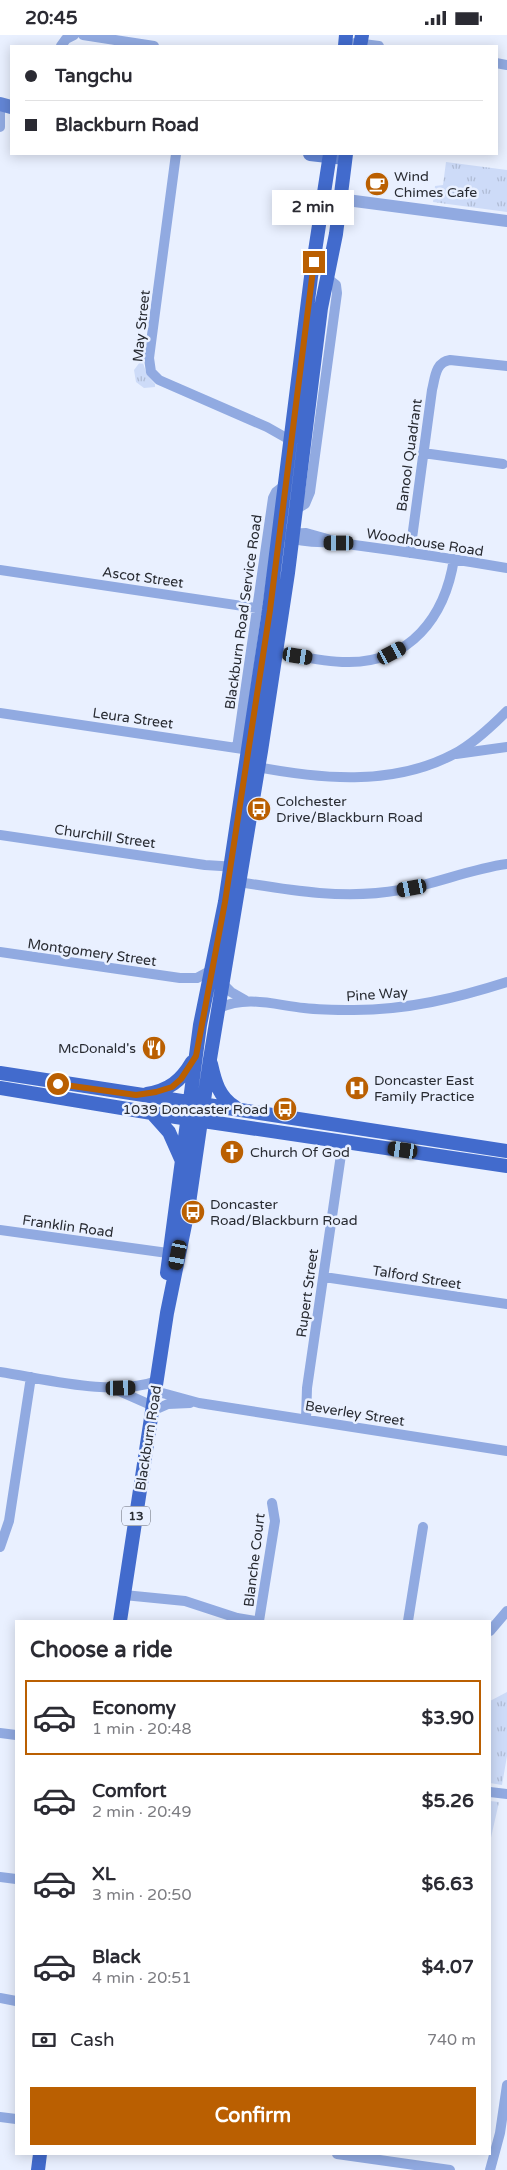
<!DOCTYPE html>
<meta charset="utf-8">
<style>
:root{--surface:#fff;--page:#f2f2f3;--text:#2b2b33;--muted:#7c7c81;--line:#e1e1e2;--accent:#ba5f01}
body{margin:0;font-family:"Varela Round",sans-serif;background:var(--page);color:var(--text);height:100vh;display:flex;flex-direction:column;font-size:19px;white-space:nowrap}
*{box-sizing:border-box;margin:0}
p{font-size:16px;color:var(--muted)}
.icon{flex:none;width:28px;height:28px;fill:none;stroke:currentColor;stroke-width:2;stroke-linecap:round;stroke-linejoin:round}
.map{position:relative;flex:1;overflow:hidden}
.panel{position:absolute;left:15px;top:1585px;width:476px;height:535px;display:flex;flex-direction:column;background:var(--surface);border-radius:0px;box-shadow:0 2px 12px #0003}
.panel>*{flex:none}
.banner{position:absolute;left:10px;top:10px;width:488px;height:110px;border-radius:0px;box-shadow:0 2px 12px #0003;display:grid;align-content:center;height:110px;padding:0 15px;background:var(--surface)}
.end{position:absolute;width:22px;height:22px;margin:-11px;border:6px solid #ba5f01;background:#fff;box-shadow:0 0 0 2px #fff}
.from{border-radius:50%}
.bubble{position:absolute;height:35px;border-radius:0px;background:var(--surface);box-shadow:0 2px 12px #0003;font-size:16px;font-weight:700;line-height:35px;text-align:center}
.car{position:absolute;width:15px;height:30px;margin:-15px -8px;border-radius:6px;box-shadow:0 0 4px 1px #0007;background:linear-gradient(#222 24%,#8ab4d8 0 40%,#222 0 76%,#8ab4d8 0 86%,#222 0)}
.banner b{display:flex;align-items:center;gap:18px;height:48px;font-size:19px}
.banner b+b{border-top:1px solid var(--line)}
.banner i{width:12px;height:12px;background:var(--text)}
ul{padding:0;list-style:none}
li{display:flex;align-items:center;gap:15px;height:75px;margin:0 10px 8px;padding:0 5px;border:2px solid transparent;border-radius:0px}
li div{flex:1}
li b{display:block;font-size:19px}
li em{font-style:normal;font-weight:700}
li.selected{border-color:var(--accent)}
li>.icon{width:45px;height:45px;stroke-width:1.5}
h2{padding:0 15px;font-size:22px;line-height:60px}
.pay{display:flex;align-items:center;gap:12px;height:55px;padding:0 15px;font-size:19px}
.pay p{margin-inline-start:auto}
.cta{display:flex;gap:10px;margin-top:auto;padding:10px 15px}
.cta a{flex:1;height:58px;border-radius:0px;background:var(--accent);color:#fff;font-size:20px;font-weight:700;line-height:58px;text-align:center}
.status{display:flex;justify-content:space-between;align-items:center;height:35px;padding:0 25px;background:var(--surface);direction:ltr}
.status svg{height:14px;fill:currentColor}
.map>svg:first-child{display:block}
.grass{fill:url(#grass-tufts)}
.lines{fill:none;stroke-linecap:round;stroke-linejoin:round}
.minor{stroke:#91aae1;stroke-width:10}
.tertiary{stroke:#91aae1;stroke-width:12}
.secondary{stroke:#6386d6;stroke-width:14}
.primary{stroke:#426bcd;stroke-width:14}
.route{stroke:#ba5f01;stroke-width:6}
.labels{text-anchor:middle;stroke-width:5;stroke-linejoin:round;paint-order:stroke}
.shield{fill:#e9f0ff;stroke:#626670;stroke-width:1}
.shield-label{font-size:12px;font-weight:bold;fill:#282b32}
.poi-label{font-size:14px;fill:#282b32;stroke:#e9f0ff;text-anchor:start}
.street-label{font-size:14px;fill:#282b32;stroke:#e9f0ff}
</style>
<div class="status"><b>20:45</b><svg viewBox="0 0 49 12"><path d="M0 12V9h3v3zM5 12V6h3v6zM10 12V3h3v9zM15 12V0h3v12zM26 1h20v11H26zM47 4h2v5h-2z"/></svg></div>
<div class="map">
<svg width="507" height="2135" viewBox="0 0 507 2135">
<defs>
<pattern id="grass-tufts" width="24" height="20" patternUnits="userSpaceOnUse" patternTransform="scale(1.25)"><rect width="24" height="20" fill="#cddbf8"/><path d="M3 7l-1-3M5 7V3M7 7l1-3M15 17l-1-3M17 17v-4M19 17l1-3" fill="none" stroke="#b0bcd5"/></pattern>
</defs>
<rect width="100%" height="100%" fill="#e9f0ff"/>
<path class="grass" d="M446,127L507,135V177L433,167L435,151L443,150Z
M140,327L143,328L147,340L155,349V352L144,353L136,347L134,335Z
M507,1657V1721L502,1750L490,1748V1666Z
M490,1766L499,1767L490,1807Z"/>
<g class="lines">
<path class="minor" d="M83,0L154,11
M355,8L379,11
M61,11L66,4L74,0
M496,28L507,30
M0,92V70
M176,119L149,323L151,337L159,345L267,392L290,405
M423,418L503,429
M295,475L305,469L310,457L337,258L336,250L327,243
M287,499L306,498L331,505
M286,502C306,509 326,506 347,509C400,516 454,524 507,533
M410,518L432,355C435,344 435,327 450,325L507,331
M0,535L276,576
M271,616C296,620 321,627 347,627C410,628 445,582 454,524
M0,678L243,714
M237,713L273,463L276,457L285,450
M456,719L507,712
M252,731C318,744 392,752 454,719C473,709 492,691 507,676
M0,800L205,830L237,832
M233,846C288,855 344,865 400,855C436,849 470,834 507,829
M0,917L180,943H197L210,936
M222,948L231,957L245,965
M219,973C247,960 275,970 304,973C321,975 337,975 354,975C407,975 457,963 507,947
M0,1195L175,1219
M324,1242L507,1269
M0,1337C46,1344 113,1362 157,1346
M119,1356L153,1371
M155,1356L199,1368L507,1416
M152,1376L168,1369L190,1368
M306,1384L307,1353L343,1106
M0,1512L9,1486L31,1342
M124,1560L185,1566L237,1583L255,1586
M259,1586L275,1486L272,1468
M408,1586L423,1492
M490,1596L507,1576
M0,1698L16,1700
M490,1757L507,1759
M0,1842L16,1844
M0,1963L16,1966
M0,2082L16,2084
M337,2119L450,2135
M490,2135L500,2098L507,2050"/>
<path class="tertiary" d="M324,162L507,186"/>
<path class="secondary" d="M0,69L11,72
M310,119L345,123"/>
<path class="primary" d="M345,11L346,0
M360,11L362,0
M211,1029C215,1047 219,1062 235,1072
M0,1038L507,1116
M0,1053L176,1082L507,1131
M147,1059C169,1055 181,1046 192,1027
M152,1078L169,1097L181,1124
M167,1238L200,990L225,867L269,575L311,242L330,119
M120,1586L167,1278L188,1175L210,1024L261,716L288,538L321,273L336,199L346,119
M38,2135L40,2119"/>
</g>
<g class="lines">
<path class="route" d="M58,1049L136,1060L156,1057L172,1052L181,1044L196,1021L225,867L270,575L314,227"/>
</g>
<defs>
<g id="cafe-disc" transform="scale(1.25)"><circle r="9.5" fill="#ba5f01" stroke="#e9f0ff"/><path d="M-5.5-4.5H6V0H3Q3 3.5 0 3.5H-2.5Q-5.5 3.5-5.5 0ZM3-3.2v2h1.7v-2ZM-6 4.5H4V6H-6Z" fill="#fff"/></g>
<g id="bus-disc" transform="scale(1.25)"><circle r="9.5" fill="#ba5f01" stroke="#e9f0ff"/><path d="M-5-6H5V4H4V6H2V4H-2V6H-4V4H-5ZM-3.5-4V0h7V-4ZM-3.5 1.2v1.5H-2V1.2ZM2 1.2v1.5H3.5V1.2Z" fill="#fff"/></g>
<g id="restaurant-disc" transform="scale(1.25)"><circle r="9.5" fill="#ba5f01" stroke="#e9f0ff"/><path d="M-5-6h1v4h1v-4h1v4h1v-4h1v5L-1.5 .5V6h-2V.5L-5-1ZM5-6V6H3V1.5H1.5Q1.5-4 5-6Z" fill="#fff"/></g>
<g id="hospital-disc" transform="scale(1.25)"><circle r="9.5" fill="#ba5f01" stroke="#e9f0ff"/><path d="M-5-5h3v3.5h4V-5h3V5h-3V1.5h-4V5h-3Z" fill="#fff"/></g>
<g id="church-disc" transform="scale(1.25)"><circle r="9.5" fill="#ba5f01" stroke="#e9f0ff"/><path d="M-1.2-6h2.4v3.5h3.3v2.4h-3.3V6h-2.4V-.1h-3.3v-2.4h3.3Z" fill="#fff"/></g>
</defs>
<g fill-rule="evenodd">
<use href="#cafe-disc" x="377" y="149"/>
<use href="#bus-disc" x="259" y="774"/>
<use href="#restaurant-disc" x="154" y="1013"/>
<use href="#hospital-disc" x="357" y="1053"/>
<use href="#bus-disc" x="285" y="1074"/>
<use href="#church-disc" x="232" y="1117"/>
<use href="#bus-disc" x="193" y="1177"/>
</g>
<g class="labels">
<rect class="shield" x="122" y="1471.5" width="28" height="19" rx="4"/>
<g class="shield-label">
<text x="136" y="1485">13</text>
</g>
<g class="poi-label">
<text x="394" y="146">Wind<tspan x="394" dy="16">Chimes Cafe</tspan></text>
<text x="276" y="771">Colchester<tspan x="276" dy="16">Drive/Blackburn Road</tspan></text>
<text x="136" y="1018" text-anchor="end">McDonald's</text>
<text x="374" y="1050">Doncaster East<tspan x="374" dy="16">Family Practice</tspan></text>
<text x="268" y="1079" text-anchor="end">1039 Doncaster Road</text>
<text x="250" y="1122">Church Of God</text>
<text x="210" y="1174">Doncaster<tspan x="210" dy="16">Road/Blackburn Road</tspan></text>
</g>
<g class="street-label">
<text transform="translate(141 291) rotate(-84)" y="5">May Street</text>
<text transform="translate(409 420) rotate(-82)" y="5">Banool Quadrant</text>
<text transform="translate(425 507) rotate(9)" y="5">Woodhouse Road</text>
<text transform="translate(143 542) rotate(8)" y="5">Ascot Street</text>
<text transform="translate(243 577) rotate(-82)" y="5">Blackburn Road Service Road</text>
<text transform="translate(133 683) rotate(8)" y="5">Leura Street</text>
<text transform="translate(105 801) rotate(8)" y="5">Churchill Street</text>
<text transform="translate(92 917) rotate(8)" y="5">Montgomery Street</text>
<text transform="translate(377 959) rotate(-4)" y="5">Pine Way</text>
<text transform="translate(68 1191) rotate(8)" y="5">Franklin Road</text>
<text transform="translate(417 1242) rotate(9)" y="5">Talford Street</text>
<text transform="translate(307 1258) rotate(-82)" y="5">Rupert Street</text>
<text transform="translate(355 1378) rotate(9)" y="5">Beverley Street</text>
<text transform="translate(148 1403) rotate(-81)" y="5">Blackburn Road</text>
<text transform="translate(254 1525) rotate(-83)" y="5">Blanche Court</text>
</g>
</g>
</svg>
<i class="end from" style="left:58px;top:1049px"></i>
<i class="end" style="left:314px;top:227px"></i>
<div class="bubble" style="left:272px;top:155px;width:82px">2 min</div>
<i class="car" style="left:339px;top:508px;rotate:270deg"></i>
<i class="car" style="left:392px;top:618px;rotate:62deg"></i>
<i class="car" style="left:298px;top:621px;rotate:99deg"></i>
<i class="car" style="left:412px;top:853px;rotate:259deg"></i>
<i class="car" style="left:403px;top:1115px;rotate:278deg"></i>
<i class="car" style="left:178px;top:1220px;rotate:191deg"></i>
<i class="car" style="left:121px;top:1353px;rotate:89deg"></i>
<div class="banner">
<b><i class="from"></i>Tangchu</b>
<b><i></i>Blackburn Road</b>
</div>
<section class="panel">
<h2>Choose a ride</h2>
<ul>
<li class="selected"><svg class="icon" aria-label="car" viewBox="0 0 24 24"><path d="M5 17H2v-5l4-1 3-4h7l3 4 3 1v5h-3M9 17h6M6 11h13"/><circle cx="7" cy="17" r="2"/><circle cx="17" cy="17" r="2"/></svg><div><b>Economy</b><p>1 min · 20:48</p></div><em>$3.90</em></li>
<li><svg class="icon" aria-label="car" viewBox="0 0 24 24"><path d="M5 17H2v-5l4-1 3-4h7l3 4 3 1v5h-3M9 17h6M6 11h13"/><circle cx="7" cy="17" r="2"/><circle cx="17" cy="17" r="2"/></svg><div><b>Comfort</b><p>2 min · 20:49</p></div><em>$5.26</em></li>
<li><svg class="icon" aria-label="car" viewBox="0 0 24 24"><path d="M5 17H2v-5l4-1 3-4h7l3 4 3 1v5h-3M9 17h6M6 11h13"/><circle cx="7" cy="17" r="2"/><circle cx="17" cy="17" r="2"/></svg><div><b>XL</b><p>3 min · 20:50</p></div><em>$6.63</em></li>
<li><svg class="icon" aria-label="car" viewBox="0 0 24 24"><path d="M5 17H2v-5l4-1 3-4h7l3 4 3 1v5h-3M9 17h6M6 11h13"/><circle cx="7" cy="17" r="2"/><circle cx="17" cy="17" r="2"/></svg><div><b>Black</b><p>4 min · 20:51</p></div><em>$4.07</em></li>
</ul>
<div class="pay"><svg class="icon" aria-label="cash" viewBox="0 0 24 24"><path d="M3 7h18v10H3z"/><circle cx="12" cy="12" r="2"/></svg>Cash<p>740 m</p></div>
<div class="cta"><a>Confirm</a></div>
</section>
</div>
